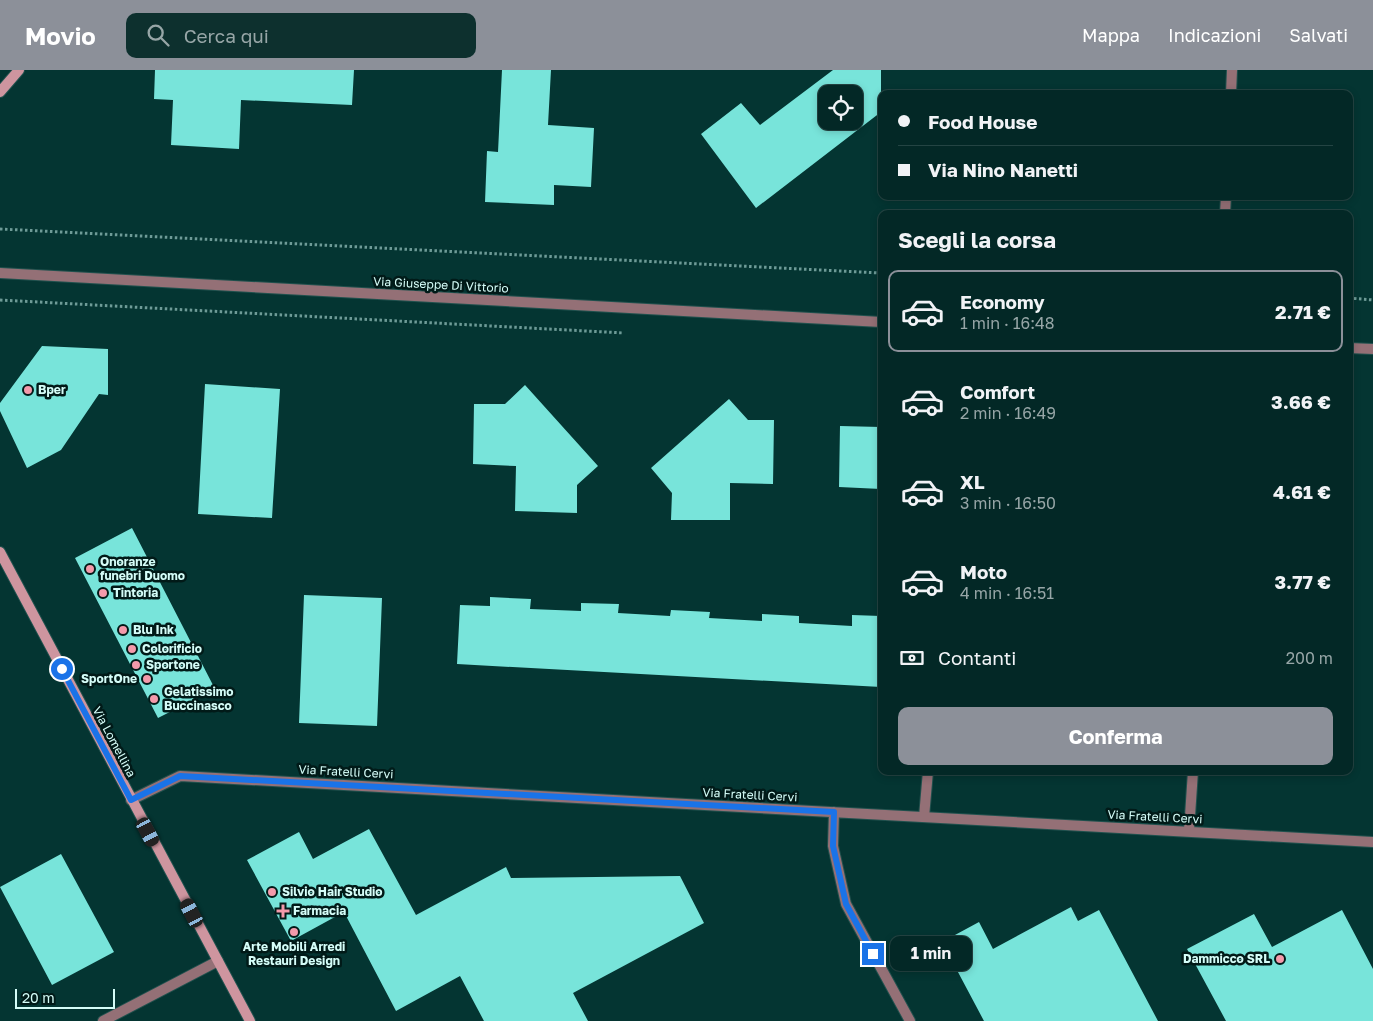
<!DOCTYPE html>
<html lang="it">
<meta charset="utf-8">
<style>
:root{--surface:#032826;--page:#0d302e;--text:#f1f3f6;--muted:#97a6a7;--line:#244443;--accent:#8c9099}
body{margin:0;font-family:"Golos Text",sans-serif;background:var(--page);color:var(--text);height:100vh;display:flex;flex-direction:column;font-size:19px;white-space:nowrap}
*{box-sizing:border-box;margin:0}
p{font-size:16px;color:var(--muted)}
.icon{flex:none;width:28px;height:28px;fill:none;stroke:currentColor;stroke-width:2;stroke-linecap:round;stroke-linejoin:round}
.map{position:relative;flex:1;overflow:hidden}
.drawer{position:absolute;left:878px;top:140px;width:475px;height:565px;display:flex;flex-direction:column;background:var(--surface);border-radius:10px;box-shadow:0 2px 8px #0003,0 0 0 1px var(--line)}
.drawer>*{flex:none}
.top-card{position:absolute;left:878px;top:20px;width:475px;height:110px;border-radius:10px;box-shadow:0 2px 8px #0003,0 0 0 1px var(--line);display:grid;align-content:center;height:110px;padding:0 20px;background:var(--surface)}
.controls{position:absolute;left:818px;top:15px;display:grid;gap:10px}
.controls a{display:grid;place-items:center;width:45px;height:45px;border-radius:10px;background:var(--surface);box-shadow:0 2px 8px #0003,0 0 0 1px var(--line);font-size:25px}
.scale{position:absolute;left:15px;bottom:12px;width:100px;box-sizing:border-box;padding-left:5px;border:2px solid #d5fdf8;border-top:0;font-size:14px;line-height:18px;white-space:nowrap;color:#d5fdf8;-webkit-text-stroke:4px #011a18;paint-order:stroke}
.end{position:absolute;width:22px;height:22px;margin:-11px;border:6px solid #1a73e8;background:#fff;box-shadow:0 0 0 2px #fff}
.from{border-radius:50%}
.bubble{position:absolute;height:35px;border-radius:10px;background:var(--surface);box-shadow:0 2px 8px #0003,0 0 0 1px var(--line);font-size:16px;font-weight:700;line-height:35px;text-align:center}
.car{position:absolute;width:15px;height:30px;margin:-15px -8px;border-radius:6px;box-shadow:0 0 4px 1px #0007;background:linear-gradient(#222 24%,#8ab4d8 0 40%,#222 0 76%,#8ab4d8 0 86%,#222 0)}
.top-card b{display:flex;align-items:center;gap:18px;height:48px;font-size:19px}
.top-card b+b{border-top:1px solid var(--line)}
.top-card i{width:12px;height:12px;background:var(--text)}
ul{padding:0;list-style:none}
li{display:flex;align-items:center;gap:15px;height:82px;margin:0 10px 8px;padding:0 10px;border:2px solid transparent;border-radius:10px}
li div{flex:1}
li b{display:block;font-size:19px}
li em{font-style:normal;font-weight:700}
li.on{border-color:var(--accent)}
li>.icon{width:45px;height:45px;stroke-width:1.5}
h2{padding:0 20px;font-size:22px;line-height:60px}
.pay{display:flex;align-items:center;gap:12px;height:55px;padding:0 20px;font-size:19px}
.pay p{margin-inline-start:auto}
.cta{display:flex;gap:10px;margin-top:auto;padding:10px 20px}
.cta a{flex:1;height:58px;border-radius:10px;background:var(--accent);color:#fff;font-size:20px;font-weight:700;line-height:58px;text-align:center}
header{display:flex;align-items:center;gap:30px;box-sizing:border-box;height:70px;padding:0 25px;background:var(--accent);color:#fff}
header strong{font-size:24px}
nav{display:flex;gap:28px;margin-inline-start:auto;font-size:18px}
.search{width:350px;height:45px;background:var(--page);display:flex;align-items:center;gap:12px;box-sizing:border-box;padding:0 18px;border-radius:10px;color:var(--muted);font-size:19px}
.map>svg:first-child{display:block}
.building{fill:#78e4da;fill-rule:evenodd}
.lines{fill:none;stroke-linecap:round;stroke-linejoin:round}
.lane-casing{stroke:#21514e;stroke-width:12}
.street-casing{stroke:#21514e;stroke-width:12}
.secondary-casing{stroke:#21514e;stroke-width:12}
.path{stroke:#6e9b97;stroke-width:3;stroke-dasharray:2.5 2.5;stroke-linecap:butt}
.lane{stroke:#947076;stroke-width:10}
.street{stroke:#947076;stroke-width:10}
.secondary{stroke:#ce959f;stroke-width:10}
.route{stroke:#1a73e8;stroke-width:6}
.poi-dot{fill:#f39aab;stroke:#011a18;stroke-width:2}
.labels{text-anchor:middle;stroke-width:5;stroke-linejoin:round;paint-order:stroke}
.street-label{font-size:12px;fill:#d5fdf8;stroke:#011a18}
.poi-label{font-size:12px;font-weight:bold;fill:#d5fdf8;stroke:#011a18;text-anchor:start}
</style>
<header>
<strong>Movio</strong>
<div class="search"><svg class="icon" aria-label="search" viewBox="0 0 24 24"><circle cx="10" cy="10" r="6"/><path d="M15 15l6 6"/></svg>Cerca qui</div>
<nav><a>Mappa</a><a>Indicazioni</a><a>Salvati</a></nav>
</header>
<div class="map">
<svg width="1373" height="951" viewBox="0 0 1373 951">
<rect width="100%" height="100%" fill="#043532"/>
<path class="building" d="M155,0H354L352,35L241,30L239,79L171,75L173,30L154,29Z
M502,0H551L548,55L594,58L591,117L554,115V135L485,132L487,81L498,82Z
M833,0H881V42L756,138L701,64L741,33L760,55ZM826,24H854V51H826Z
M42,276L108,279V325L99,324L61,380L27,398L0,341V333Z
M205,314L280,319L272,448L198,444Z
M525,315L598,396L577,415V443L515,441L516,396L473,394L474,334H505Z
M729,329L748,350H774L773,414L730,413V450H671L672,423L651,398Z
M840,356L881,357V419L839,417Z
M132,458L215,619L158,648L75,488Z
M304,525L382,528L377,656L299,653Z
M490,527L531,529L530,539L581,541V533L619,534L618,543L670,546L671,540L710,542L709,548L762,551V544L799,546V553L852,556V545L881,546V617L457,594L460,535L490,536Z
M369,759L416,845L506,797L511,808L680,806L704,853L573,923L588,951H484L460,906L396,941L344,842L291,871L247,790L299,762L313,789Z
M61,784L114,882L52,915L0,817Z
M1071,837L1078,851L1099,840L1158,951H984L942,872L979,852L993,879Z
M1342,840L1373,899V951H1226L1187,879L1254,844L1272,877Z"/>
<g class="lines">
<g class="lane-casing">
<path id="lane" d="M924,747L928,701"/>
</g>
<g class="street-casing">
<path id="street" d="M1231,24L1232,0
M1225,144L1226,126
M0,203L881,252
M1349,278L1373,279
M131,730L180,706L1373,772
M834,742L833,776L846,834L910,951
M1189,761L1193,701
M103,951L218,891"/>
</g>
<g class="secondary-casing">
<path id="secondary" d="M0,22L19,0
M0,482L250,951"/>
</g>
<path class="path" d="M0,159L881,203
M1349,228L1373,230
M0,230L624,263"/>
<use href="#lane" class="lane"/>
<use href="#street" class="street"/>
<use href="#secondary" class="secondary"/>
</g>
<g class="lines">
<path class="route" d="M62,599L131,730L180,706L834,742L833,776L846,834L873,884"/>
</g>
<g class="poi-dot">
<circle cx="28" cy="320" r="5"/>
<circle cx="90" cy="499" r="5"/>
<circle cx="103" cy="523" r="5"/>
<circle cx="123" cy="560" r="5"/>
<circle cx="132" cy="579" r="5"/>
<circle cx="136" cy="595" r="5"/>
<circle cx="147" cy="609" r="5"/>
<circle cx="154" cy="629" r="5"/>
<circle cx="272" cy="822" r="5"/>
<path d="M280.5 833.5h5v5h5v5h-5v5h-5v-5h-5v-5h5z"/>
<circle cx="294" cy="862" r="5"/>
<circle cx="1280" cy="889" r="5"/>
</g>
<g class="labels">
<g class="street-label">
<text transform="translate(441 215) rotate(3)" y="4">Via Giuseppe Di Vittorio</text>
<text transform="translate(114 672) rotate(62)" y="4">Via Lomellina</text>
<text transform="translate(346 702) rotate(3)" y="4">Via Fratelli Cervi</text>
<text transform="translate(750 725) rotate(3)" y="4">Via Fratelli Cervi</text>
<text transform="translate(1155 747) rotate(3)" y="4">Via Fratelli Cervi</text>
</g>
<g class="poi-label">
<text x="38" y="324">Bper</text>
<text x="100" y="496">Onoranze<tspan x="100" dy="14">funebri Duomo</tspan></text>
<text x="113" y="527">Tintoria</text>
<text x="133" y="564">Blu Ink</text>
<text x="142" y="583">Colorificio</text>
<text x="146" y="599">Sportone</text>
<text x="137" y="613" text-anchor="end">SportOne</text>
<text x="164" y="626">Gelatissimo<tspan x="164" dy="14">Buccinasco</tspan></text>
<text x="282" y="826">Silvio Hair Studio</text>
<text x="293" y="845">Farmacia</text>
<text x="294" y="881" text-anchor="middle">Arte Mobili Arredi<tspan x="294" dy="14">Restauri Design</tspan></text>
<text x="1270" y="893" text-anchor="end">Dammicco SRL</text>
</g>
</g>
</svg>
<div class="controls">
<a><svg class="icon" aria-label="locate" viewBox="0 0 24 24"><circle cx="12" cy="12" r="6"/><path d="M12 2v4M12 18v4M2 12h4M18 12h4"/></svg></a>
</div>
<div class="scale">20 m</div>
<i class="end from" style="left:62px;top:599px"></i>
<i class="end" style="left:873px;top:884px"></i>
<div class="bubble" style="left:890px;top:866px;width:82px">1 min</div>
<i class="car" style="left:148px;top:762px;rotate:152deg"></i>
<i class="car" style="left:192px;top:843px;rotate:332deg"></i>
<div class="top-card">
<b><i class="from"></i>Food House</b>
<b><i></i>Via Nino Nanetti</b>
</div>
<section class="drawer">
<h2>Scegli la corsa</h2>
<ul>
<li class="on"><svg class="icon" aria-label="car" viewBox="0 0 24 24"><path d="M5 17H2v-5l4-1 3-4h7l3 4 3 1v5h-3M9 17h6M6 11h13"/><circle cx="7" cy="17" r="2"/><circle cx="17" cy="17" r="2"/></svg><div><b>Economy</b><p>1 min · 16:48</p></div><em>2.71 €</em></li>
<li><svg class="icon" aria-label="car" viewBox="0 0 24 24"><path d="M5 17H2v-5l4-1 3-4h7l3 4 3 1v5h-3M9 17h6M6 11h13"/><circle cx="7" cy="17" r="2"/><circle cx="17" cy="17" r="2"/></svg><div><b>Comfort</b><p>2 min · 16:49</p></div><em>3.66 €</em></li>
<li><svg class="icon" aria-label="car" viewBox="0 0 24 24"><path d="M5 17H2v-5l4-1 3-4h7l3 4 3 1v5h-3M9 17h6M6 11h13"/><circle cx="7" cy="17" r="2"/><circle cx="17" cy="17" r="2"/></svg><div><b>XL</b><p>3 min · 16:50</p></div><em>4.61 €</em></li>
<li><svg class="icon" aria-label="car" viewBox="0 0 24 24"><path d="M5 17H2v-5l4-1 3-4h7l3 4 3 1v5h-3M9 17h6M6 11h13"/><circle cx="7" cy="17" r="2"/><circle cx="17" cy="17" r="2"/></svg><div><b>Moto</b><p>4 min · 16:51</p></div><em>3.77 €</em></li>
</ul>
<div class="pay"><svg class="icon" aria-label="cash" viewBox="0 0 24 24"><path d="M3 7h18v10H3z"/><circle cx="12" cy="12" r="2"/></svg>Contanti<p>200 m</p></div>
<div class="cta"><a>Conferma</a></div>
</section>
</div>
